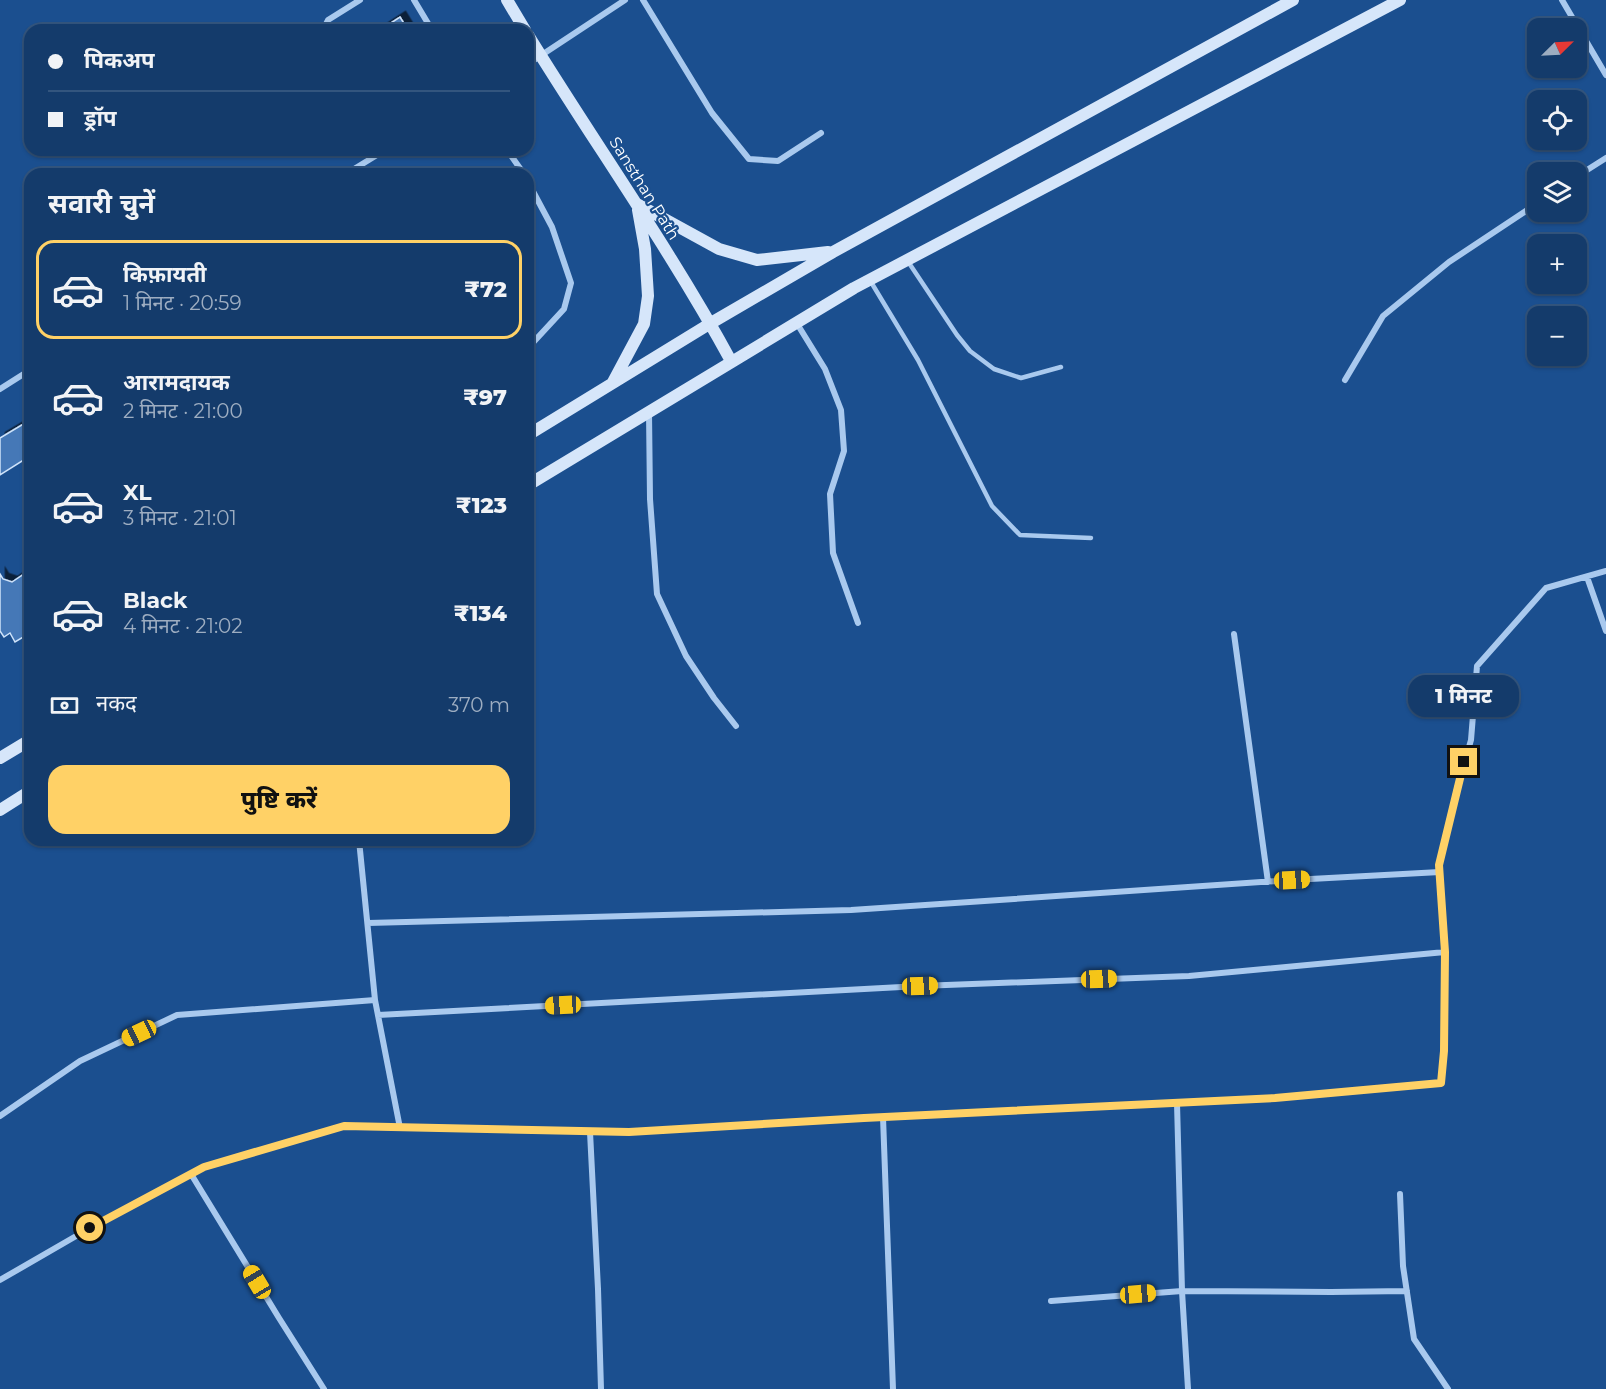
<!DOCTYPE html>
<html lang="hi">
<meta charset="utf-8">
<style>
:root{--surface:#143b6b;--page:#214673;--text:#f1f3f6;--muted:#9dadc1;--line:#33557e;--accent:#ffd166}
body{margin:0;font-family:Montserrat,"Noto Sans Devanagari",sans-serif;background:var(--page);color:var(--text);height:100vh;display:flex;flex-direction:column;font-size:22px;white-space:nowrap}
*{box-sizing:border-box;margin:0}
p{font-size:20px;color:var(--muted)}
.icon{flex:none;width:33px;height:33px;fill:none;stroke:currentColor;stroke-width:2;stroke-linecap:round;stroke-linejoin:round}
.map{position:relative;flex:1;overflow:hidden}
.sheet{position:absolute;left:24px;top:168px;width:510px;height:678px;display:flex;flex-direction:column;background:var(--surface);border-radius:18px;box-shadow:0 2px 4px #0004,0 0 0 2px var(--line)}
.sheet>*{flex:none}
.top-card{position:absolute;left:24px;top:24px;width:510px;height:132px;border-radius:18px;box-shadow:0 2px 4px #0004,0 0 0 2px var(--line);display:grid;align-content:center;height:132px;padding:0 24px;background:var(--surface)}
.needle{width:39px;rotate:66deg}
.fabs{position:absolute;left:1527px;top:18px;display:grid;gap:12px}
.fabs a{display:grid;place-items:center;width:60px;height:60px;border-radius:12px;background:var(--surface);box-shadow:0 2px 4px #0004,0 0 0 2px var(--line);font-size:30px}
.end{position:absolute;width:27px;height:27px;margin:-14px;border:8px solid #ffd166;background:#111;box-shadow:0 0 0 3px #111}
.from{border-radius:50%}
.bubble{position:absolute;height:42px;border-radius:18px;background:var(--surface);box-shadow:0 2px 4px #0004,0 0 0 2px var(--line);font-size:20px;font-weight:800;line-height:42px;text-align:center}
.car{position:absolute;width:18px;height:36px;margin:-18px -9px;border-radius:8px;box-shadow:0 0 4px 2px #0007;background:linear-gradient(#f5c518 24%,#345 0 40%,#f5c518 0 76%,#345 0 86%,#f5c518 0)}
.top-card b{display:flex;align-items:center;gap:21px;height:57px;font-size:22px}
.top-card b+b{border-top:2px solid var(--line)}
.top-card i{width:15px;height:15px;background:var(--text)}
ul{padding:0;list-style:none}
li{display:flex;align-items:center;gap:18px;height:99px;margin:0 12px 9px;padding:0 12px;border:3px solid transparent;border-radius:18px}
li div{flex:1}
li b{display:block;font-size:22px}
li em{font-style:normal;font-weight:800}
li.current{border-color:var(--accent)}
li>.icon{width:54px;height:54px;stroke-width:1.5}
h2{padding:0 24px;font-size:27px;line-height:72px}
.pay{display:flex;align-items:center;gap:15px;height:66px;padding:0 24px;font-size:22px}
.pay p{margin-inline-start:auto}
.button{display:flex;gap:12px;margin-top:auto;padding:12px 24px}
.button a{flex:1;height:69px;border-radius:18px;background:var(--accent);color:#111;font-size:24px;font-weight:800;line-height:69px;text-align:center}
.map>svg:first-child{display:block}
.building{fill:#4478b7;stroke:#cfe3fa;stroke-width:1.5;filter:url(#shadow)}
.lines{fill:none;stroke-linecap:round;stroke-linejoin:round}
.lane{stroke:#a9c9ee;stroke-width:4.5}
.street{stroke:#a9c9ee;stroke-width:6}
.secondary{stroke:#d6e6fa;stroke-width:12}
.route{stroke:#ffd166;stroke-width:8}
.labels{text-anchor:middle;stroke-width:4.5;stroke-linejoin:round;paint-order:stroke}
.street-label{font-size:16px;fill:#fff;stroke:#1b4f8f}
</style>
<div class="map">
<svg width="1606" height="1389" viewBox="0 0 1606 1389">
<defs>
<filter id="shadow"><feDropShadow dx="5.5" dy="-5.5" stdDeviation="0" flood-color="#0009"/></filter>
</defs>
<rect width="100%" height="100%" fill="#1b4f8f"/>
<path class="building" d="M400,17L408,30H380Z
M30,420V456L0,475V438Z
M30,570V633L15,642L10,633L4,637L0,631V574L3,579L12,582Z"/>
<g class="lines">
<path class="lane" d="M907,260L957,335L970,351L994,369L1021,378L1061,367
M871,282L918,360L992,506L1020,535L1091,538"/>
<path class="street" d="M414,0L432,30
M643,0L712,113L749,159L778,161L821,133
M1562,0L1606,75
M323,30L328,20L360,0
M528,64L625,0
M365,150L370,159
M507,150L524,174
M346,174L385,150
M1576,177L1606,158
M528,182L552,227L571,283L564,309L528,348
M796,322L825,369L841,410L844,451L830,494L833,553L858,623
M1345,380L1383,316L1449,262L1538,203
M0,389L30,370
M649,412L650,499L657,594L686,656L714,698L736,726
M1587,577L1606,631
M1234,634L1268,882
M359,840L375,1000L400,1128
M368,923L851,910L1292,880L1440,872
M378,1015L920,986L1189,976L1445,952
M1177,1103L1182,1291L1188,1389
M0,1116L80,1061L177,1015L375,1000
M883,1117L893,1389
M590,1132L598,1289L601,1389
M191,1174L279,1318L324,1389
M1400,1194L1403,1266L1414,1339L1448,1389
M0,1280L90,1228L204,1167L344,1126L629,1132L864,1118L1275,1098L1441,1083L1444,1051L1445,952L1439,865L1458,785L1471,740L1477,666L1546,588L1606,571
M1051,1301L1182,1291L1331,1292L1407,1291"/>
<path class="secondary" d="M507,0L525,30
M528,35C595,144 670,249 731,361
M637,204L719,249L757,260L828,252
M613,382L644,324L648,296L645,249L638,210
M528,435L711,323L833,252L1293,0
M528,485L854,288L1400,0
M0,758L30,740
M0,810L30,791"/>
</g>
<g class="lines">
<path class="route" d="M90,1228L204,1167L344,1126L629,1132L864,1118L1275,1098L1441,1083L1444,1051L1445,952L1439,865L1464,762"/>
</g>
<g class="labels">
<g class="street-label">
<text transform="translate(645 188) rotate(58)" y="6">Sansthan Path</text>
</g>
</g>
</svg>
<div class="fabs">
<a><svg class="needle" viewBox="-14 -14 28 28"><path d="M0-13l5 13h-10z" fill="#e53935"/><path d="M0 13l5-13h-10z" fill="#9dadc1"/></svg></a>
<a><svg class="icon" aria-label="locate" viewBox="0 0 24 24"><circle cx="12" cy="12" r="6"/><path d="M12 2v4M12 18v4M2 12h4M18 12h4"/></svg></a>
<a><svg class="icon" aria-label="layers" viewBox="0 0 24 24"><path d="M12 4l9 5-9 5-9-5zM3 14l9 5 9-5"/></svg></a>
<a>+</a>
<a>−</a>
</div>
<i class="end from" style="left:90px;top:1228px"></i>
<i class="end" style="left:1464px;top:762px"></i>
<div class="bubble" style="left:1408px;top:675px;width:111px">1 मिनट</div>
<i class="car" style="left:1292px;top:880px;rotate:87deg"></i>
<i class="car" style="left:1099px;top:979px;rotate:88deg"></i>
<i class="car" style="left:920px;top:986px;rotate:88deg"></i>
<i class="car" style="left:563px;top:1005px;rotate:267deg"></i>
<i class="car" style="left:139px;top:1033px;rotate:245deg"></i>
<i class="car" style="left:257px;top:1282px;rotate:329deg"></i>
<i class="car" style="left:1138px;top:1294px;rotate:85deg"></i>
<div class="top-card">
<b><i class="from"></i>पिकअप</b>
<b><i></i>ड्रॉप</b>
</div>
<section class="sheet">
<h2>सवारी चुनें</h2>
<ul>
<li class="current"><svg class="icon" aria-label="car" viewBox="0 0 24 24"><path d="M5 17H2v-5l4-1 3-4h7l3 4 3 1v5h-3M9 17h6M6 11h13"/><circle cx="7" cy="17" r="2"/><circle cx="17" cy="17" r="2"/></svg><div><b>किफ़ायती</b><p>1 मिनट · 20:59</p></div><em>₹72</em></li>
<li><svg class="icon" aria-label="car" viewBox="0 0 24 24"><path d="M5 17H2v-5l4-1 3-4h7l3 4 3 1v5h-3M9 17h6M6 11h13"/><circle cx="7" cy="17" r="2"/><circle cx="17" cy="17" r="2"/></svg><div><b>आरामदायक</b><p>2 मिनट · 21:00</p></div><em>₹97</em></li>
<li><svg class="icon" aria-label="car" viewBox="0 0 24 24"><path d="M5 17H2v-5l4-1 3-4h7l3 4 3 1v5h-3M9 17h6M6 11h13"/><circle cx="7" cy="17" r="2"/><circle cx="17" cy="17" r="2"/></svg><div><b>XL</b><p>3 मिनट · 21:01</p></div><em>₹123</em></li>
<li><svg class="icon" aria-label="car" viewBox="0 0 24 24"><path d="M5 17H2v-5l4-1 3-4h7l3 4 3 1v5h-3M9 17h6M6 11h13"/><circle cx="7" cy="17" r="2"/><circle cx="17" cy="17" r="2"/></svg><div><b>Black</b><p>4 मिनट · 21:02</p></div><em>₹134</em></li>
</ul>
<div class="pay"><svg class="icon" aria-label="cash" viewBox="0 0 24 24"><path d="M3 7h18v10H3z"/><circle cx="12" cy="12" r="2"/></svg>नकद<p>370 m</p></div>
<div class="button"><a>पुष्टि करें</a></div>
</section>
</div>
